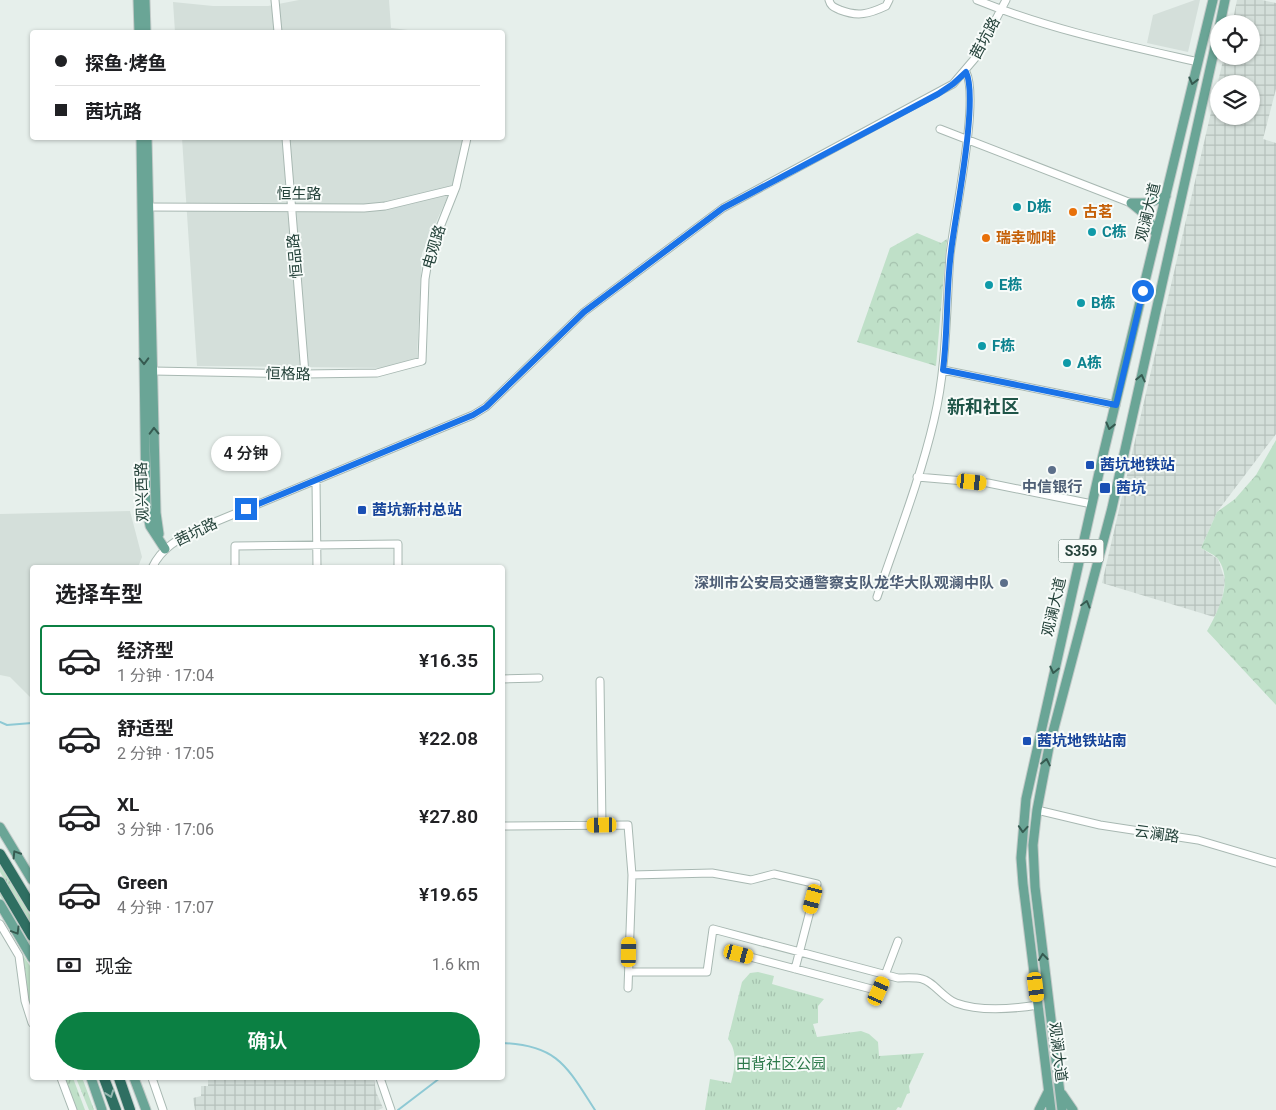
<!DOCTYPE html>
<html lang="zh">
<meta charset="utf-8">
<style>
:root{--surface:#fff;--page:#f6f6f6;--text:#202124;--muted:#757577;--line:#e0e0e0;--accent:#0b8043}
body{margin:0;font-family:Roboto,"Noto Sans SC",sans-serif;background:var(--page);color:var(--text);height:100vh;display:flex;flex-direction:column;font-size:19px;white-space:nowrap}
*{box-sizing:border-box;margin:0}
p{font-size:16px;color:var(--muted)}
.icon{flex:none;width:28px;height:28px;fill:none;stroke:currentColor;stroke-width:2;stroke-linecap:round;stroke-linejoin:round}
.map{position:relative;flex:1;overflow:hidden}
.drawer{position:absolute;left:30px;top:565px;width:475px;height:515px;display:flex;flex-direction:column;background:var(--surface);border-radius:5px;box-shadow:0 1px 4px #0004}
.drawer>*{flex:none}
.guide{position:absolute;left:30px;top:30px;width:475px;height:110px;border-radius:5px;box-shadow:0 1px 4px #0004;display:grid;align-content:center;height:110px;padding:0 25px;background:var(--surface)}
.buttons{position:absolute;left:1210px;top:15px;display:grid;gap:10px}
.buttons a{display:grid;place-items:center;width:50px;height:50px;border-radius:50%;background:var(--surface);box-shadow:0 1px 4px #0004;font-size:25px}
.end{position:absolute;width:22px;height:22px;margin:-11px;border:6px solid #1a73e8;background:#fff;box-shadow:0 0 0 2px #fff}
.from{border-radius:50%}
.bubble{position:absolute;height:35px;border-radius:18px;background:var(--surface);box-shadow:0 1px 4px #0004;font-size:16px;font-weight:600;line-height:35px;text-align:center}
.car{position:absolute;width:15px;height:30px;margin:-15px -8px;border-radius:6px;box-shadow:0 0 4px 1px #0007;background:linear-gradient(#f5c518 24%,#345 0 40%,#f5c518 0 76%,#345 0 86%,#f5c518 0)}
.guide b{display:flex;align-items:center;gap:18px;height:48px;font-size:19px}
.guide b+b{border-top:1px solid var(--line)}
.guide i{width:12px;height:12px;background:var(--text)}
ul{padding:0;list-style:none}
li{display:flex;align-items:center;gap:15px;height:70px;margin:0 10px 8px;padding:0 15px;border:2px solid transparent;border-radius:5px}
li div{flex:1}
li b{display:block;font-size:19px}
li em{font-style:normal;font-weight:600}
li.active{border-color:var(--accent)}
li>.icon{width:45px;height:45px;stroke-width:1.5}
h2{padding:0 25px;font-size:22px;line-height:60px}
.pay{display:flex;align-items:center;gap:12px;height:55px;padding:0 25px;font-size:19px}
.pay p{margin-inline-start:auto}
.primary-button{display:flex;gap:10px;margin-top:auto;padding:10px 25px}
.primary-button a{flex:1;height:58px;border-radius:30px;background:var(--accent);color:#fff;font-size:20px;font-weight:600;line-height:58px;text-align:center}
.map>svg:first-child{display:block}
.built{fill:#d4dfda}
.industrial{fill:url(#industrial-grid);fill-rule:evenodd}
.grass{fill:url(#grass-tufts)}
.forest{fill:url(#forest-crowns)}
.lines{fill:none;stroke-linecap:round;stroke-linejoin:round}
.stream{stroke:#8ec9d4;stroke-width:2}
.minor-casing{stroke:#a8b8b2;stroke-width:9}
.major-casing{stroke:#c2cac8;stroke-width:11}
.highway-casing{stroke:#c2cac8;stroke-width:12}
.minor{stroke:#fff;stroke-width:7}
.major{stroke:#6aa596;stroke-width:9}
.highway{stroke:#2f6f62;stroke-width:10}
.oneway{stroke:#365b51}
.oneway2{stroke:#93b5ae}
.route{stroke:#1a73e8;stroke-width:6}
.culture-dot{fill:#0f9aa8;stroke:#f7fbf9;stroke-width:2}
.food-dot{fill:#e8710a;stroke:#f7fbf9;stroke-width:2}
.transit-dot{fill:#1a4fb4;stroke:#f7fbf9;stroke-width:2}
.service-dot{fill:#5c6f8a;stroke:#f7fbf9;stroke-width:2}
.labels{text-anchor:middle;stroke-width:4;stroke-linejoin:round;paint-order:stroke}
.shield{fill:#f7fbf9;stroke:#637a73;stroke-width:1}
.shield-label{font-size:14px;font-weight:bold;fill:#24423a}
.street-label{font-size:15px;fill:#24423a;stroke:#f7fbf9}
.culture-label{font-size:15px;font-weight:bold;fill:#0d838f;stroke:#f7fbf9;text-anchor:start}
.food-label{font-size:15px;font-weight:bold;fill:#c56008;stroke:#f7fbf9;text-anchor:start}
.transit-label{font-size:15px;font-weight:bold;fill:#164399;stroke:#f7fbf9;text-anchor:start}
.service-label{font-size:15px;font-weight:bold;fill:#4e5e75;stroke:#f7fbf9}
.park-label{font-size:15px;fill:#2d7a4b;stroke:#f7fbf9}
.quarter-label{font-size:18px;font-weight:bold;fill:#1f5548;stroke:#f7fbf9}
</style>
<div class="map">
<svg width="1276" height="1110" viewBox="0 0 1276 1110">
<defs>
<pattern id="industrial-grid" width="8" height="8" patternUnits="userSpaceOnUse" patternTransform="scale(1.25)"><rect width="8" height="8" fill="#d4dfda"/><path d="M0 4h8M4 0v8" fill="none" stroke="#b6c1bc"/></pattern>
<pattern id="grass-tufts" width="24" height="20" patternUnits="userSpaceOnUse" patternTransform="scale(1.25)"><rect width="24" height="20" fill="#bfe0c8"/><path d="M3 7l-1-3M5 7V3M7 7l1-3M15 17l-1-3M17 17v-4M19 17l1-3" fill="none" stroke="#a4c1ad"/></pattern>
<pattern id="forest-crowns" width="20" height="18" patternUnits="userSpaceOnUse" patternTransform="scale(1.25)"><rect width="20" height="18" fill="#bfe0c8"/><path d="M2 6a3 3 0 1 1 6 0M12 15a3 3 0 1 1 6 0" fill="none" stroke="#a4c1ad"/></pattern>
</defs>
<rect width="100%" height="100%" fill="#e6efeb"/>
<path class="built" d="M299,0H389L391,28L425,32H175L173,2L213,6H268Z
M1195,0H1200L1188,52L1147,43L1153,15Z
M182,138H463L452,187L422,253L417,358L392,368L197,366Z
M130,511L142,557L138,567L32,568V699L10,677L0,675V514Z"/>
<path class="industrial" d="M1237,0H1262L1276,3V89L1263,139L1276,143V434L1217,512L1201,548L1218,559L1225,580L1221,605L1214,617L1102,583L1224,56H1251V24H1232ZM1219,84H1251V116H1219Z
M208,1078H374L376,1092L383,1108L378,1110H195L193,1098L201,1096V1086H208Z"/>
<path class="grass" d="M0,865L32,918V925L0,872Z
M0,891L32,945V948L0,896Z
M19,949L32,969V1015C26,993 28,970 19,949Z
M758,972L774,976L772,984L824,999L818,1006V1023L813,1024L817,1037L861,1031L869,1034L878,1042L879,1056L924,1053L909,1086L910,1093L907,1094L901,1108L898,1107L896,1110H705L710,1079L731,1083C735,1068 738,1052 728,1039L742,982L750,973Z
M64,1078H73L85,1110H76Z
M76,1078H82L83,1080L94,1110H89Z"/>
<path class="forest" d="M917,233L941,243L947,239L936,366L857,342L890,248Z
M1276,440V705L1207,631C1218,611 1234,582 1218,559C1215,555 1206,551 1201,548L1217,512L1235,499L1256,475Z"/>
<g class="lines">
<path class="stream" d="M0,722L7,725L32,723
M502,1043C558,1045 567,1067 595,1110
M398,1110L440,1078"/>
<g class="minor-casing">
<path id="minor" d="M275,0L278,32
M829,0C831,7 834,7 840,10C858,17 869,14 886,6L889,0
M977,0C1048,29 1124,45 1198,62
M940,129L1131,203
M286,138L305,374
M148,207L364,208L385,206L455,189
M943,370L1116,405
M153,371L305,374L377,373L422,361L425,279L429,255L456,187L467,138
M917,477L988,483L1092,504
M316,480L317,568
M152,568C164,542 187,536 210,524L473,415L486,407L584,312L723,208L953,84L976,57L1006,0
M235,568V546L398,544V568
M877,597C897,538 920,480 934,420C947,366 946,310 950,255C954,218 980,99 966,72
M502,679L539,678
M600,681L602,825
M1037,810L1100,825L1198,840L1276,863
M502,826L628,825L632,875L628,988
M632,875L712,873L751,880L774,874L817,884L795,969
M0,924L19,956L25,1001L32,1023
M739,954L879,991L898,941
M629,972H707L713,929L898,978C906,978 915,977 922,979C933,981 943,998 956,1003C981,1012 1013,1009 1038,1005
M61,1078L73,1110
M152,1078L163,1110
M380,1078L391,1110"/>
</g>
<g class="major-casing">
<path id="major" d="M138,0L139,32
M145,0L146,32
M1220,24L1225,0
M141,138L146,505L150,526L165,549
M147,138L156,513L159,534
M1131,203L1147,216L1156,234
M1131,203H1148L1166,196
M0,827L32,880
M0,904L32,958
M91,1078L102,1110
M134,1078L146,1110
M1062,1094L1073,1110
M1039,1110L1048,1092
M1051,1110L1023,884L1021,858L1026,799L1103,455L1213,0
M1062,1110L1035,887L1033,845L1037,810L1049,747L1112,508L1219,29"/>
</g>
<g class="highway-casing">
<path id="highway" d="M0,854L32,907
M0,882L32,936
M104,1078L116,1110
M119,1078L130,1110"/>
</g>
<use href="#minor" class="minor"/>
<use href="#major" class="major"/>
<use href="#highway" class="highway"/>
</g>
<defs><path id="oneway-chevron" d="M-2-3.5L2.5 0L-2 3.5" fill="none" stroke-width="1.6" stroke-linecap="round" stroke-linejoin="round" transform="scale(1.25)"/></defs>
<g class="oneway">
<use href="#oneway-chevron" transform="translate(1193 81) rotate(104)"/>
<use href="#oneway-chevron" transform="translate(144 361) rotate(89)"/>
<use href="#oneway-chevron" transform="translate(1141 378) rotate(-77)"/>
<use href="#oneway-chevron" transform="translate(1110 426) rotate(104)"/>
<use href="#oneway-chevron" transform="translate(154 431) rotate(-91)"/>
<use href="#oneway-chevron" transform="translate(1086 604) rotate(-75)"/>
<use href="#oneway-chevron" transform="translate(1054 670) rotate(103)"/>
<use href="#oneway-chevron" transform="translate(1046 762) rotate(-78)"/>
<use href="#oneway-chevron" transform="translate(1023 829) rotate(94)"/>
<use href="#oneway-chevron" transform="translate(16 854) rotate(-122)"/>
<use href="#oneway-chevron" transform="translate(16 931) rotate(59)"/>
<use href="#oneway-chevron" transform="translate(1043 957) rotate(-97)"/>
</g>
<use class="oneway2" href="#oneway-chevron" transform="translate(110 1094) rotate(70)"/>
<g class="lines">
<path class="route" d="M246,509L473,415L486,407L584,312L723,208L938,94L953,84L966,72C979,99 955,216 951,252C946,291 948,331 943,370L1116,405L1143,291"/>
</g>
<g class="culture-dot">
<circle cx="1017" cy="207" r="5"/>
<circle cx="1092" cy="232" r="5"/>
<circle cx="989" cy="285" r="5"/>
<circle cx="1081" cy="303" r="5"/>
<circle cx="982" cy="346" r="5"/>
<circle cx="1067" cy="363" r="5"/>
</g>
<g class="food-dot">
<circle cx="1073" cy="212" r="5"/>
<circle cx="986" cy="238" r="5"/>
</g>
<g class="transit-dot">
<rect x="1085" y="460" width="10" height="10" rx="2.5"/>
<rect x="1099" y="482" width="12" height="12" rx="2.5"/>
<rect x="357" y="505" width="10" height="10" rx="2.5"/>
<rect x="1022" y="736" width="10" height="10" rx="2.5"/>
</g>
<g class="service-dot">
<circle cx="1052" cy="470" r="5"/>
<circle cx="1004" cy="583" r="5"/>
</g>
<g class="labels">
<rect class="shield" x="1058.5" y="539.5" width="45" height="23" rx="4"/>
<g class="shield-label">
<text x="1081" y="556">S359</text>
</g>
<g class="street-label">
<text transform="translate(985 38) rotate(-62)" y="5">茜坑路</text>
<text x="299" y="199">恒生路</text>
<text transform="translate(1148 212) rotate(-76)" y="5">观澜大道</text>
<text transform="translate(434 247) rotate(-73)" y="5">电观路</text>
<text transform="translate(295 256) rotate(-95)" y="5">恒品路</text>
<text transform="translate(288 374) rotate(1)" y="5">恒格路</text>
<text transform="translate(142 492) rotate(-92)" y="5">观兴西路</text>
<text transform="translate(196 532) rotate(-26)" y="5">茜坑路</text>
<text transform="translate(1054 607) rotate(-77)" y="5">观澜大道</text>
<text transform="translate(1157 834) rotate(8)" y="5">云澜路</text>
<text transform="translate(1058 1052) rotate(83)" y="5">观澜大道</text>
</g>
<g class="culture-label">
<text x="1027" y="212">D栋</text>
<text x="1102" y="237">C栋</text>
<text x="999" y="290">E栋</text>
<text x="1091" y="308">B栋</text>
<text x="992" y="351">F栋</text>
<text x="1077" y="368">A栋</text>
</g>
<g class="food-label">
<text x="1083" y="217">古茗</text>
<text x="996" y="243">瑞幸咖啡</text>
</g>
<g class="transit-label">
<text x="1100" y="470">茜坑地铁站</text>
<text x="1116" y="493">茜坑</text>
<text x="372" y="515">茜坑新村总站</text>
<text x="1037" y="746">茜坑地铁站南</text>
</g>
<g class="service-label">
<text x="1052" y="492">中信银行</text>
<text x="994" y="588" text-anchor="end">深圳市公安局交通警察支队龙华大队观澜中队</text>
</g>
<g class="park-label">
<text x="781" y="1069">田背社区公园</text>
</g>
<g class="quarter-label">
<text x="983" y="413">新和社区</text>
</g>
</g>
</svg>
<div class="buttons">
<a><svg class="icon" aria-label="locate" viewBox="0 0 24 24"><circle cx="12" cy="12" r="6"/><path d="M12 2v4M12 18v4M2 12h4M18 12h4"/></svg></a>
<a><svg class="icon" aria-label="layers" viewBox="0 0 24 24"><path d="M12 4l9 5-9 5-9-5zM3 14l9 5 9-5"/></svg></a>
</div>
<i class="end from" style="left:1143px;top:291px"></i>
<i class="end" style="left:246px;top:509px"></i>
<div class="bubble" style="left:211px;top:436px;width:70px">4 分钟</div>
<i class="car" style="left:972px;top:482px;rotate:96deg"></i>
<i class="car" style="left:602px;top:825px;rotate:269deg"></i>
<i class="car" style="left:813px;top:899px;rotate:195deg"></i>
<i class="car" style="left:629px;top:952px;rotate:1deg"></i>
<i class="car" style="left:739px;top:954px;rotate:105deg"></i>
<i class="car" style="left:1036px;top:987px;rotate:173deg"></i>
<i class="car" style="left:879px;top:991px;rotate:24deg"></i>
<div class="guide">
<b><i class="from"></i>探鱼·烤鱼</b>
<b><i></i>茜坑路</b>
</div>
<section class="drawer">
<h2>选择车型</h2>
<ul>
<li class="active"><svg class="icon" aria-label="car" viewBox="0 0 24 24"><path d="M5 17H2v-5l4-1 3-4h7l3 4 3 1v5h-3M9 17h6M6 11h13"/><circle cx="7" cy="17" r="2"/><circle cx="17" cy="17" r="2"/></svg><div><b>经济型</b><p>1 分钟 · 17:04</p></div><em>¥16.35</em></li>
<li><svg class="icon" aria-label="car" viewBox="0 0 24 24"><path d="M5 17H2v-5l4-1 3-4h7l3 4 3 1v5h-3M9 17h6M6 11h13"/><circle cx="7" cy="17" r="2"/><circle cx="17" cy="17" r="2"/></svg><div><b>舒适型</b><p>2 分钟 · 17:05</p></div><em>¥22.08</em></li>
<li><svg class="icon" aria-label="car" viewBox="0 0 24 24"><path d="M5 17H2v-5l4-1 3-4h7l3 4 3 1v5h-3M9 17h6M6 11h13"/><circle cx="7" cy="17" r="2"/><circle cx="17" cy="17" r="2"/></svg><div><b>XL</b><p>3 分钟 · 17:06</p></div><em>¥27.80</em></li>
<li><svg class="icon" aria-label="car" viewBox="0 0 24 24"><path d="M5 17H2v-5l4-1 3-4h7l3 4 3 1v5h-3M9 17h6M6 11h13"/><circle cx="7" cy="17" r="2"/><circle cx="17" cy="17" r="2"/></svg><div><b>Green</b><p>4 分钟 · 17:07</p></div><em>¥19.65</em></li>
</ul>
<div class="pay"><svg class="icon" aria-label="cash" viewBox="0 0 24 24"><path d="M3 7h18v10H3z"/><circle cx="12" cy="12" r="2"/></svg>现金<p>1.6 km</p></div>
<div class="primary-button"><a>确认</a></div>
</section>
</div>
